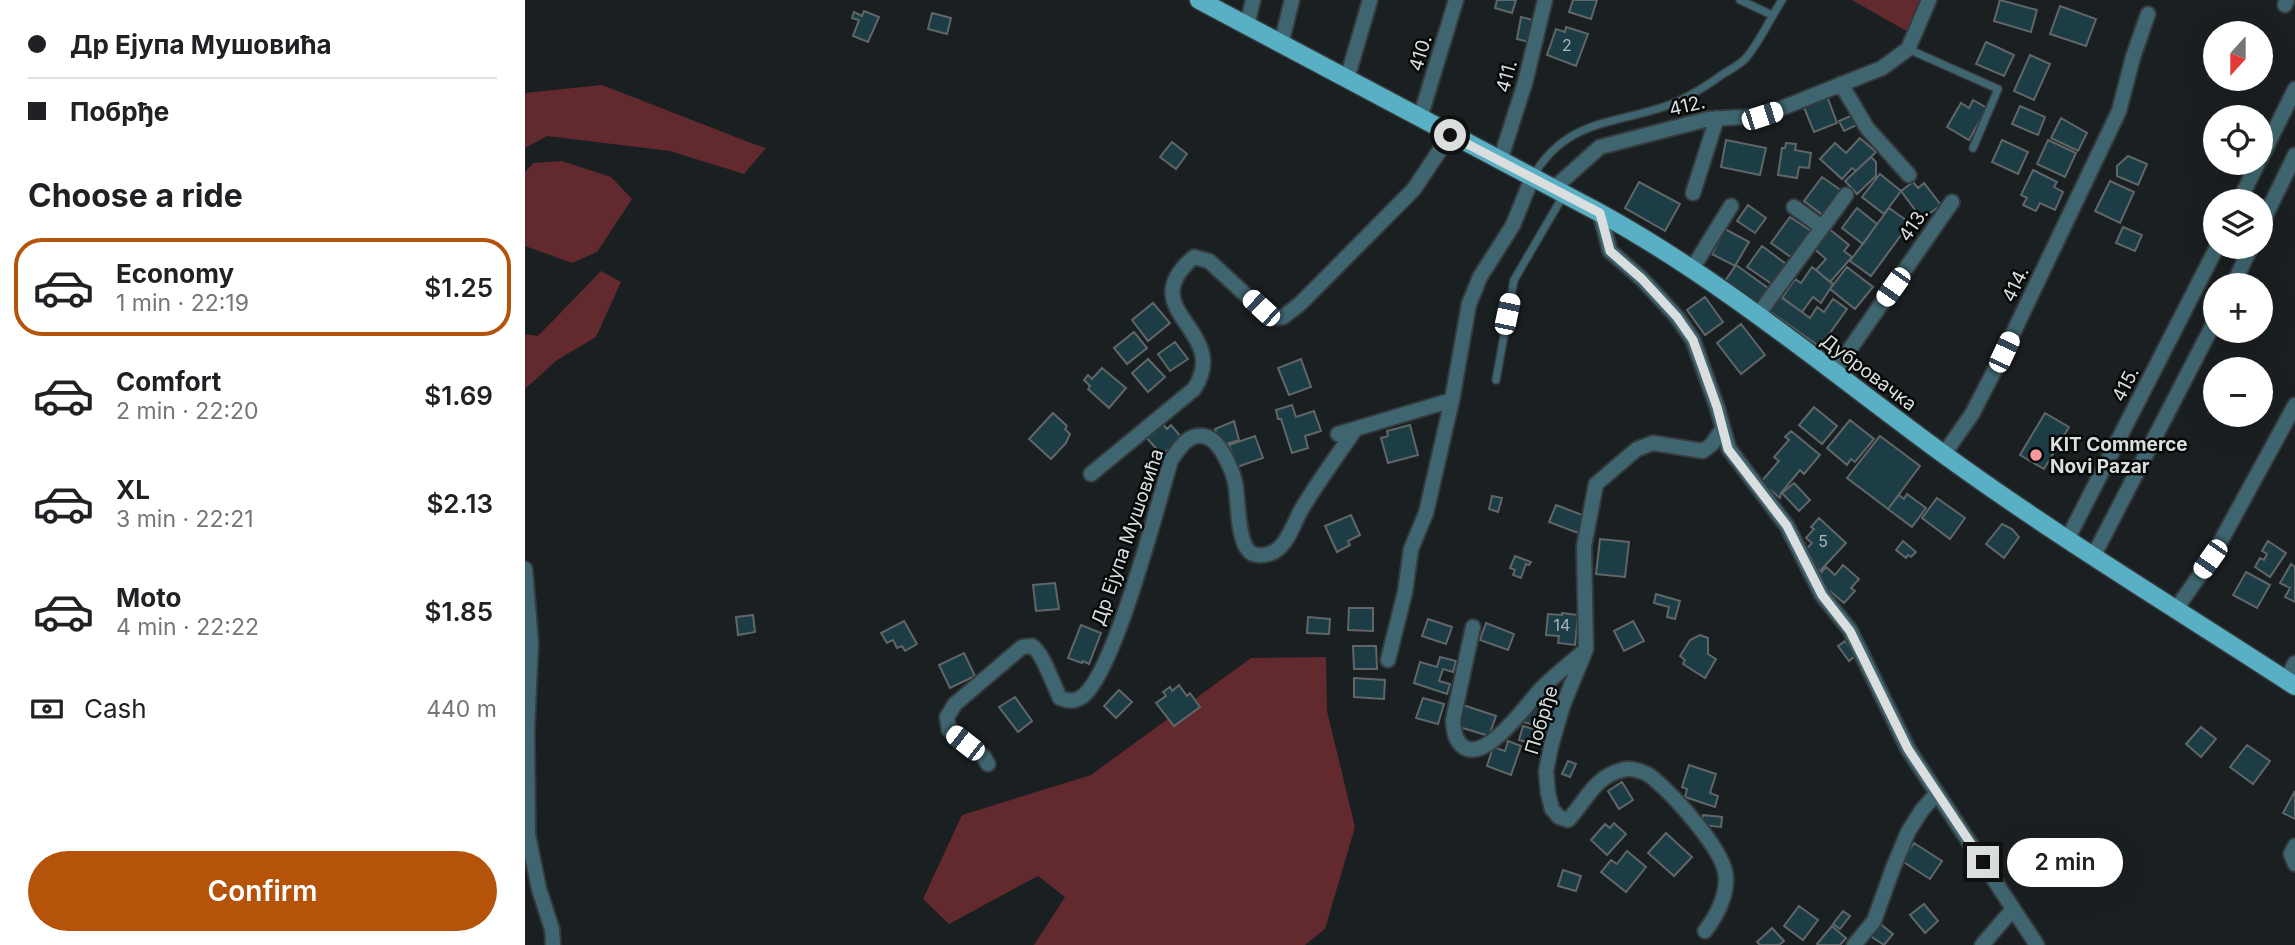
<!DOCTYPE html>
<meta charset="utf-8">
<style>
:root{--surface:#fff;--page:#f2f2f2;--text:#202124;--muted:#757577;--line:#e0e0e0;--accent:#b45309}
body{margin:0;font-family:Inter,sans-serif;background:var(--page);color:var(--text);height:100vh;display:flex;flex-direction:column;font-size:26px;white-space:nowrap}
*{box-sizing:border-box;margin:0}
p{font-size:23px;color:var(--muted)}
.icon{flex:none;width:38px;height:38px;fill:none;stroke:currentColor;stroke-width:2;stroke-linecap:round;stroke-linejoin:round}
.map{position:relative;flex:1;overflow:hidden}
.side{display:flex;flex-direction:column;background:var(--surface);width:525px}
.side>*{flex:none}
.hud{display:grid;align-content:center;height:154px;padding:0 28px;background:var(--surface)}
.needle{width:46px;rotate:201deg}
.tools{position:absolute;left:1678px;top:21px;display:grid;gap:14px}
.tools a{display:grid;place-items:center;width:70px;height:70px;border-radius:50%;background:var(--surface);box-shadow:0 7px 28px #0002;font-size:35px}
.end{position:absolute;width:32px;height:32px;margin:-16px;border:9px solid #dadedf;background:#111;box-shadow:0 0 0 4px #111}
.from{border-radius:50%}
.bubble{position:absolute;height:49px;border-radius:24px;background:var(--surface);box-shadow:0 7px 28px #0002;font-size:23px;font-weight:600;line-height:49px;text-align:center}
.car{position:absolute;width:21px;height:42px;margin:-21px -10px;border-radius:9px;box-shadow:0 0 5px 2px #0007;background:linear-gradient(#fff 24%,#345 0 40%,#fff 0 76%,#345 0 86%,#fff 0)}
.hud b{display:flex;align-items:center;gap:24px;height:66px;font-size:26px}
.hud b+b{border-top:2px solid var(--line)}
.hud i{width:18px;height:18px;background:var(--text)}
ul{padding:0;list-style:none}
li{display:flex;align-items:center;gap:21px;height:98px;margin:0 14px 10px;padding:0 14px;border:4px solid transparent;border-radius:28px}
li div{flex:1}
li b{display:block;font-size:26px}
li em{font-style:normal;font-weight:600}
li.active{border-color:var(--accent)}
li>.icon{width:63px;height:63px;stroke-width:1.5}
h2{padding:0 28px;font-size:32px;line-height:84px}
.pay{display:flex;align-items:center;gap:18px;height:77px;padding:0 28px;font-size:26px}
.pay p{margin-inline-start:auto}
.cta{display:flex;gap:14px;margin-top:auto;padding:14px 28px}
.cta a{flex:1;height:80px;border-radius:42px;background:var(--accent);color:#fff;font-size:28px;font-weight:600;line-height:80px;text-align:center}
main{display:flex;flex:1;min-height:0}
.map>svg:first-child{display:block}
.green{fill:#622a2e}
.building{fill:#1c3d45;stroke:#606668;stroke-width:2}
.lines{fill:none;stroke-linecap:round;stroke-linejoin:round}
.lane-casing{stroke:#353a3c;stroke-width:10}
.street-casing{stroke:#353a3c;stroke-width:18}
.primary-casing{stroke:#353a3c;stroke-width:21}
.lane{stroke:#3f6670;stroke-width:7}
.street{stroke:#3f6670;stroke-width:14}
.primary{stroke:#59afc4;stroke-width:18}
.route{stroke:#dadedf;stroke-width:9}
.poi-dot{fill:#f59b9d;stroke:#070909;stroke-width:2.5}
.labels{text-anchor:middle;stroke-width:5;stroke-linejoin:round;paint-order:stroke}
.number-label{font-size:16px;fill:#aab6b8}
.street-label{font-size:19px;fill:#dadedf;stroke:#070909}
.poi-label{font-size:19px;font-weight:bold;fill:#dadedf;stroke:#070909;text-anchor:start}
</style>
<main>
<section class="side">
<div class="hud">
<b><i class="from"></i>Др Ејупа Мушовића</b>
<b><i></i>Побрђе</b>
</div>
<h2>Choose a ride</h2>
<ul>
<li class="active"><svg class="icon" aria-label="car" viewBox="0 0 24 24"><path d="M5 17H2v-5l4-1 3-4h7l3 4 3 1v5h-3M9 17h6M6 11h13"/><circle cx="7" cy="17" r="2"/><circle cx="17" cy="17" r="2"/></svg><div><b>Economy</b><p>1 min · 22:19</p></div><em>$1.25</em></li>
<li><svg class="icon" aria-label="car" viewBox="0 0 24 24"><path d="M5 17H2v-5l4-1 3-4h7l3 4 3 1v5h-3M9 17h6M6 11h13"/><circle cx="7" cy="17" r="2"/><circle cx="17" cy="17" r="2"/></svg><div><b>Comfort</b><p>2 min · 22:20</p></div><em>$1.69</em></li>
<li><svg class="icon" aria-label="car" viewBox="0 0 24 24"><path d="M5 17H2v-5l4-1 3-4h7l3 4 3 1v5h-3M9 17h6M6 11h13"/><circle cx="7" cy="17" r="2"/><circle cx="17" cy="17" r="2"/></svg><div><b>XL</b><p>3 min · 22:21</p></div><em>$2.13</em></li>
<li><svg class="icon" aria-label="car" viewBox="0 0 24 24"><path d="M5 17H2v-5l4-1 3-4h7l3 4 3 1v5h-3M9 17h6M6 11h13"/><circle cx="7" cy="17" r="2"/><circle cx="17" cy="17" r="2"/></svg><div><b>Moto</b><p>4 min · 22:22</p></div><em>$1.85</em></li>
</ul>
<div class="pay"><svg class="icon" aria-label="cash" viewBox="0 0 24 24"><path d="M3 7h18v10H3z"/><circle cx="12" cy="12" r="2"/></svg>Cash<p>440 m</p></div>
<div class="cta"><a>Confirm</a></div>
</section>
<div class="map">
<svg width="1770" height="945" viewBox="0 0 1770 945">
<rect width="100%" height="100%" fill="#1a1f21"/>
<path class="green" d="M1327,0H1404L1390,36Z
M77,85L226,143L241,148L219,174L145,151L22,136L0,148V93Z
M37,161L86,177L107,199L72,252L47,263L0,246V172L8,163Z
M76,271L96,282L71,337L32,360L0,389V334L13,336Z
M801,657L802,711L830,827L800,929L780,945H509L540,897L513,876L424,924L398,899L437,815L566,775L726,658Z"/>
<path class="building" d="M972,0H991L987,13L970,8Z
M1048,0H1072L1066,19L1044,12Z
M1475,0L1512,10L1506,32L1469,21Z
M1535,6L1571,19L1561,46L1525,34Z
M339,11L354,17L343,42L328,36L334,20L327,18L329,12L337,16Z
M407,13L426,18L422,34L403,29Z
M996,17L1008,20L1004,42L992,39Z
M1041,27L1063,34L1051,66L1022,55L1031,29L1040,32Z
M1461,42L1489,55L1479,76L1451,64Z
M1505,55L1525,64L1509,100L1489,91Z
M1302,96L1312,123L1289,132L1278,105Z
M1448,100L1462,108L1444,140L1422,127L1436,103L1444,108Z
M1495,106L1520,117L1513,135L1487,124Z
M1330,114L1334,124L1319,131L1314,121Z
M1536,118L1562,133L1553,151L1526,138Z
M1335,138L1351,152L1331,171L1327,168L1317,179L1295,159L1310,143L1321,153Z
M1201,140L1241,148L1235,175L1196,167Z
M1477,140L1503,152L1493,174L1467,162Z
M1523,140L1551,153L1540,177L1512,164Z
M647,142L662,154L651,169L635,157Z
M1261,143L1271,144L1270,150L1286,153L1284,168L1274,167L1272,178L1253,175L1257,148H1260Z
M1603,156L1622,164L1613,185L1592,176V166Z
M1346,157L1351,162V176L1332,194L1320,181Z
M1508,170L1532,182L1529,187L1538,192L1530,210L1515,203L1511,211L1498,205L1502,198L1496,195Z
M1355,174L1376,191L1359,214L1337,197Z
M1297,177L1317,191L1299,216L1279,201Z
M1585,181L1609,192L1595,223L1570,211Z
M1114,182L1155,204L1140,231L1100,208Z
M1388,182L1393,188L1399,183L1416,205L1397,219L1376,191Z
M1223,205L1241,218L1230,233L1212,221Z
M1332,208L1352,224L1338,244L1317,228Z
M1364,208L1385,223L1346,276L1325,261Z
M1265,217L1286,231L1267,258L1246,243Z
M1598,227L1617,235L1610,251L1591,243Z
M1303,228L1324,245L1319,251L1327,257L1305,282L1291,270L1301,259L1287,247Z
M1200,229L1224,242L1210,266L1187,254Z
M1237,246L1261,264L1247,284L1222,267Z
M1211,265L1243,288L1232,303L1200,281Z
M1287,267L1308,284L1296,303L1288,297L1277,312L1257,298L1270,279L1276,283Z
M1322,267L1348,287L1330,309L1305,289Z
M1251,293L1285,318L1292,307L1299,312L1308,299L1322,309L1295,347L1240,308Z
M1180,297L1198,322L1180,335L1162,310Z
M628,303L645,323L623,341L607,320Z
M1216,324L1240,355L1216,374L1192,343Z
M609,332L622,348L602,364L589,348Z
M650,342L663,359L645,371L633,354Z
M623,359L640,377L623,392L607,373Z
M776,359L786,387L764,395L753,368Z
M577,368L601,388L584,408L563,389L565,386L559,380L563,375L567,379Z
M767,405L771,417L789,411L796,431L780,436L783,448L767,453L756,419H753L751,410Z
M1289,407L1312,426L1297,444L1274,425Z
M528,413L542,426L540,429L545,434L541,443L526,459L504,439Z
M1520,413L1544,427L1519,469L1495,455Z
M1325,420L1349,439L1330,462L1326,459L1322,465L1302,448Z
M709,421L714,440L695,446L690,429Z
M636,422L642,429L646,425L657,438L637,455L620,436Z
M885,425L893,455L863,463L856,438L863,436L862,431Z
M1266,431L1295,455L1279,474L1275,470L1256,493L1255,498L1236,482L1254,461L1249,457L1264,440L1260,437Z
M730,436L738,458L712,467L704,445Z
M1355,436L1395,466L1363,509L1322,478Z
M1269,483L1285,500L1274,511L1257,493Z
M1382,494L1401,508L1387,527L1363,509L1374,495L1379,499Z
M967,496L977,498L973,512L964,509Z
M1412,498L1440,518L1425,539L1397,518Z
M1031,505L1060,516L1053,533L1024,522Z
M826,515L835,535L823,541L825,545L812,552L800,526Z
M1294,518L1321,543L1295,571L1277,554L1287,543L1281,538L1289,529L1286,527Z
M1477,524L1487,529L1494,537L1479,558L1461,544Z
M1075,539L1104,542L1100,577L1071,574Z
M1378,541L1391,552L1386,557L1383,555L1381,558L1371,550Z
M1743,541L1761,553L1745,577L1730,567L1735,558L1739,560L1742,554L1737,551Z
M990,556L1006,562L1004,565L1001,564L996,578L988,575L990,570L985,568Z
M1766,564L1770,567V602L1760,597L1765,588L1755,583Z
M1318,565L1334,579L1326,588L1330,591L1319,603L1293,581L1295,574L1301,567L1310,575Z
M1721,572L1745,585L1732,608L1708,595Z
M530,583L534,609L511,611L508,585Z
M1131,594L1155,601L1150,619L1142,617L1144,607L1129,603Z
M824,608H848V631L823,630Z
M1037,613L1053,615L1050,645L1033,643L1034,636L1021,635L1023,614L1037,615Z
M228,615L230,632L213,635L211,617Z
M783,617L805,619L804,634L782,633Z
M903,619L927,627L921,644L897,636Z
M379,621L392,644L380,651L377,646L372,648L368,640L362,643L356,633Z
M1108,621L1119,641L1099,651L1089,631Z
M961,623L989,634L983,650L955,640Z
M556,625L576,633L564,664L558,661L557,663L543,658Z
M1175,635L1183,638V654L1191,659L1180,678L1158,664L1160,660L1155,656L1165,640Z
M1320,641L1331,655L1324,661L1313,646Z
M828,646H851L852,669H829Z
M439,653L450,676L425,688L414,665Z
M915,657L931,661L928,672L918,669L914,681L925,684L922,694L889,683L895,662L912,667Z
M829,678L860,680L859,699L829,697Z
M654,685L662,696L665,693L675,707L649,726L631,703L641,696L638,692L645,687L647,691Z
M594,690L607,702L591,718L579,706Z
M490,697L507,721L493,732L474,707Z
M898,698L919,704L913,724L891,718Z
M1010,700L1029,705L1024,728L998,722L1001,707Z
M938,705L971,716L964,736L931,726Z
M998,726L1020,733L1016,746L994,740Z
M1676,727L1691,739L1676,757L1661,744Z
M983,741L996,746L986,775L962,766L968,747L980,751Z
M1722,745L1745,761L1728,784L1705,767Z
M1043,761L1051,764L1045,777L1037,774Z
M1164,765L1191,774L1185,793L1193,796L1190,807L1160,797L1162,789L1157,787Z
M1097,782L1108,800L1094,809L1083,791Z
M1770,791V819L1758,813Z
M1178,815L1197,817L1196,827L1177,825Z
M1089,823L1101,834L1082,855L1066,840L1080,824L1085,828Z
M1141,833L1167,857L1149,876L1123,853Z
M1389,843L1417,861L1405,879L1377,861Z
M1102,851L1121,867L1101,892L1076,872L1086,860L1092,864Z
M1038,870L1056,876L1051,891L1033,886Z
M1399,904L1413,921L1400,933L1385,915Z
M1274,906L1293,920L1278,940L1259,926Z
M1318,911L1325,916L1315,929L1308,924Z
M1354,923L1368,934L1359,945L1344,935Z
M1307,926L1321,938L1315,945H1293L1292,944Z
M1247,928L1259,941L1254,945H1235L1232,942Z"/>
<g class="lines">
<g class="lane-casing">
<path id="lane" d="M1215,0L1247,15
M1383,49L1473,89L1448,148
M1008,176C1042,119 1087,125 1141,106C1161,99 1180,87 1198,74C1205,70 1214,65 1220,59C1233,45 1246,17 1257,0
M971,380L989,280L1038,196"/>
</g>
<g class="street-casing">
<path id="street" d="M1760,5L1762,0
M722,26L728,0
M756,44L767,0
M822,79L845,0
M1316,84L1342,128L1384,175
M895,118L931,0
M1736,158L1770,89
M975,161L1000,83L1020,0
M1028,189L1075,147L1183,119L1237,116L1357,68L1383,49L1404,0
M1168,193L1192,118
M1714,201L1733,163
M1269,207L1297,227
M1075,213L1085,251L1117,279L1152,317L1168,340L1192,407L1204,449L1262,526L1297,595L1325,630L1383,749L1512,945
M1736,225L1770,155
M1167,269L1206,206
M1708,285L1726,247
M1232,316L1321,195
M1309,372L1427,202
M813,434L927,400
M1419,454L1447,414L1479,352L1594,111L1608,57L1623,14
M566,474L669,389C708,330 605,311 669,257L684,261L746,318L758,317L775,304L889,189L925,135
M1543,538L1692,247
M1569,555L1690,321
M0,569L6,643L2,730L3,835L14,889L27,929L28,945
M1651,609L1686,559L1770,405
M948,627L928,720C929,730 929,737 936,745C959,767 1002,703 1017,688C1030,675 1044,664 1058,652
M863,660L880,592L886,549L901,513L927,400L944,304L955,277L988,225L1007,178
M1761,680L1770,663
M463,764L459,757L424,730L422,717L430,704L497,647L507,646C518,653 528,684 535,698C542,701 548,702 555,698C588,680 633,503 646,460C654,449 662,434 678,436C687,437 693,445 698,453C703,462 708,472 710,482C714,499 711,546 728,554C736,557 747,554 753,549C764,540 769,523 775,512C791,484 811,458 829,431
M1770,846L1766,854L1770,864
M1180,931C1191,917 1202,896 1201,877C1199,849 1149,796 1128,778C1121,772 1106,767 1097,770C1069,777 1061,801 1043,820L1034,817L1027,809L1023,793L1021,771L1026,746L1038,705L1061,649L1059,546L1071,484L1112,449L1128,443L1178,451L1187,444L1198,428
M1329,945L1349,921L1368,868L1383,832L1397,810L1412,793
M1457,945L1488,909"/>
</g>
<g class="primary-casing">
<path id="primary" d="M674,0L1075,213C1197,280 1305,371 1417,453C1531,536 1652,609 1770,686"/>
</g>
<use href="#lane" class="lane"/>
<use href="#street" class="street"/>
<use href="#primary" class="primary"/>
</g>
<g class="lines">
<path class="route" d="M925,135L1075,213L1085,251L1117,279L1152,317L1168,340L1192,407L1203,449L1262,526L1297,595L1325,631L1383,749L1458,862"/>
</g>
<circle class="poi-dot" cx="1511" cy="455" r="7"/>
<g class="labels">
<g class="number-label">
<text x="1042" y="51">2</text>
<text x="1298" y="547">5</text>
<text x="1037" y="631">14</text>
</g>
<g class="street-label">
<text transform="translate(895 53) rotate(-73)" y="7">410.</text>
<text transform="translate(981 76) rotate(-74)" y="7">411.</text>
<text transform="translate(1162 105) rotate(-13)" y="7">412.</text>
<text transform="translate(1388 224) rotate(-55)" y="7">413.</text>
<text transform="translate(1490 284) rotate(-64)" y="7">414.</text>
<text transform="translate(1344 372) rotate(37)" y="7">Дубровачка</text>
<text transform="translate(1600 384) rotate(-63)" y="7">415.</text>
<text transform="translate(602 537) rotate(-71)" y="7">Др Ејупа Мушовића</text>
<text transform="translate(1016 720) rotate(-73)" y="7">Побрђе</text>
</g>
<g class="poi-label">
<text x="1525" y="451">KIT Commerce<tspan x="1525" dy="22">Novi Pazar</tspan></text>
</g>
</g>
</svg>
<div class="tools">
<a><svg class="needle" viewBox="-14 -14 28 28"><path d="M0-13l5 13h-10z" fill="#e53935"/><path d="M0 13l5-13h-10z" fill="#757577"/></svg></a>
<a><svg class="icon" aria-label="locate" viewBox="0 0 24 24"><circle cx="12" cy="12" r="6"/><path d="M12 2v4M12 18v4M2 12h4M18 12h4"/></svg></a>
<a><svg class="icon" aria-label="layers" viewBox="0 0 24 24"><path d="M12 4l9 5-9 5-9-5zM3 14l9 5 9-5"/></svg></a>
<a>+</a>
<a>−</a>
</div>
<i class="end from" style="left:925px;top:135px"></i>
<i class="end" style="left:1458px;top:862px"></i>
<div class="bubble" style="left:1482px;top:838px;width:116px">2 min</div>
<i class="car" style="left:1237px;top:116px;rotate:72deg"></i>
<i class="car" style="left:1368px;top:287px;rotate:215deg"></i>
<i class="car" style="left:736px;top:308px;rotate:313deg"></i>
<i class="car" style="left:982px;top:314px;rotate:12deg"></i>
<i class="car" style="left:1479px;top:352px;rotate:25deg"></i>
<i class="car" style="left:1685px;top:559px;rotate:215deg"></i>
<i class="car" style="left:440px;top:743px;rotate:308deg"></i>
</div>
</main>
